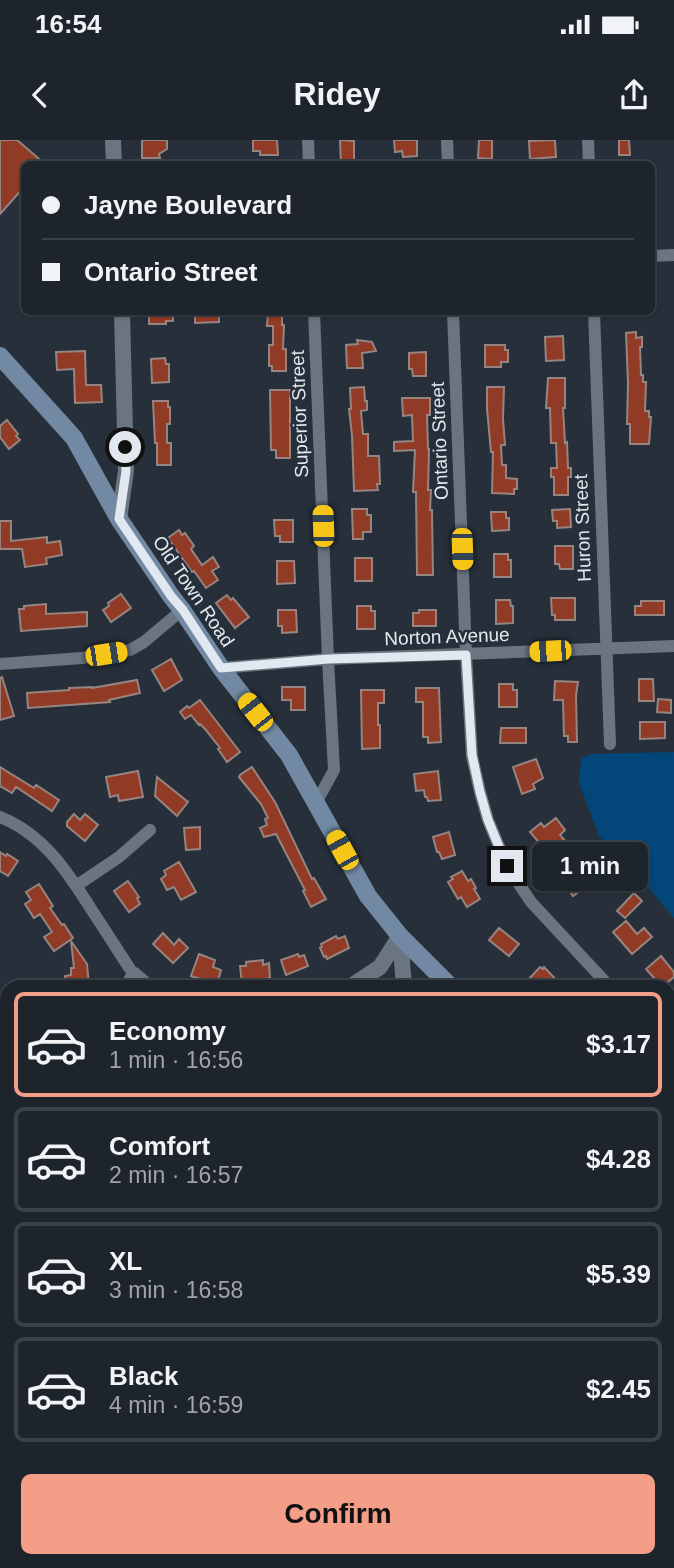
<!DOCTYPE html>
<meta charset="utf-8">
<style>
:root{--surface:#1d242c;--page:#2a3038;--text:#f1f3f6;--muted:#a0a4a9;--line:#3b4148;--accent:#f49e88}
body{margin:0;font-family:Arial,sans-serif;background:var(--page);color:var(--text);height:100vh;display:flex;flex-direction:column;font-size:26px;white-space:nowrap}
*{box-sizing:border-box;margin:0}
p{font-size:23px;color:var(--muted)}
.icon{flex:none;width:38px;height:38px;fill:none;stroke:currentColor;stroke-width:2;stroke-linecap:round;stroke-linejoin:round}
.map{position:relative;flex:1;overflow:hidden}
.details{position:absolute;left:0px;top:840px;width:676px;height:588px;display:flex;flex-direction:column;background:var(--surface);border-radius:21px 21px 0 0;box-shadow:0 2px 5px #0004,0 0 0 2px var(--line)}
.details>*{flex:none}
.top-card{position:absolute;left:21px;top:21px;width:634px;height:154px;border-radius:10px;box-shadow:0 2px 5px #0004,0 0 0 2px var(--line);display:grid;align-content:center;height:154px;padding:0 21px;background:var(--surface)}
.end{position:absolute;width:32px;height:32px;margin:-16px;border:9px solid #e2e8ef;background:#111;box-shadow:0 0 0 4px #111}
.from{border-radius:50%}
.bubble{position:absolute;height:49px;border-radius:10px;background:var(--surface);box-shadow:0 2px 5px #0004,0 0 0 2px var(--line);font-size:23px;font-weight:700;line-height:49px;text-align:center}
.car{position:absolute;width:21px;height:42px;margin:-21px -10px;border-radius:9px;box-shadow:0 0 5px 2px #0007;background:linear-gradient(#f5c518 24%,#345 0 40%,#f5c518 0 76%,#345 0 86%,#f5c518 0)}
.top-card b{display:flex;align-items:center;gap:24px;height:66px;font-size:26px}
.top-card b+b{border-top:2px solid var(--line)}
.top-card i{width:18px;height:18px;background:var(--text)}
ul{padding:12px 0 0;list-style:none}
li{display:flex;align-items:center;gap:21px;height:105px;margin:0 14px 10px;padding:0 7px;border:4px solid var(--line);border-radius:10px}
li div{flex:1}
li b{display:block;font-size:26px}
li em{font-style:normal;font-weight:700}
li.active{border-color:var(--accent)}
li>.icon{width:63px;height:63px;stroke-width:1.5}
.action{display:flex;gap:14px;margin-top:auto;padding:14px 21px}
.action a{flex:1;height:80px;border-radius:10px;background:var(--accent);color:#111;font-size:28px;font-weight:700;line-height:80px;text-align:center}
.status{display:flex;justify-content:space-between;align-items:center;height:49px;padding:0 35px;background:var(--surface);direction:ltr}
.status svg{height:19px;fill:currentColor}
header{display:flex;justify-content:space-between;align-items:center;height:91px;padding:0 21px;background:var(--surface);font-size:32px;font-weight:700}
.map>svg:first-child{display:block}
.green{fill:#02467a}
.building{fill:#913b26;stroke:#968480;stroke-width:2}
.lines{fill:none;stroke-linecap:round;stroke-linejoin:round}
.minor{stroke:#6a7581;stroke-width:12}
.tertiary{stroke:#6a7581;stroke-width:16}
.secondary{stroke:#7189a2;stroke-width:18}
.route{stroke:#e2e8ef;stroke-width:9}
.labels{text-anchor:middle;stroke-width:5;stroke-linejoin:round;paint-order:stroke}
.street-label{font-size:19px;fill:#e2e8ef;stroke:#27303a}
</style>
<div class="status"><b>16:54</b><svg viewBox="0 0 49 12"><path d="M0 12V9h3v3zM5 12V6h3v6zM10 12V3h3v9zM15 12V0h3v12zM26 1h20v11H26zM47 4h2v5h-2z"/></svg></div>
<header><svg class="icon" aria-label="back" viewBox="0 0 24 24"><path d="M15 5l-7 7 7 7"/></svg>Ridey<svg class="icon" aria-label="share" viewBox="0 0 24 24"><path d="M12 15V3M7 8l5-5 5 5M5 13v7h14v-7"/></svg></header>
<div class="map">
<svg width="674" height="1428" viewBox="0 0 674 1428">
<rect width="100%" height="100%" fill="#27303a"/>
<path class="green" d="M674,612V778L641,739L599,696L579,643L581,618L592,614Z"/>
<path class="building" d="M0,0H17L45,24H24V47L0,74Z
M142,0H167V9L159,14L160,18H142Z
M253,0H277L278,15H260V11H253Z
M340,0L354,1V24H341Z
M394,0H417V16L403,17L402,11L395,12Z
M479,0H492V19L478,18Z
M555,0L556,17L530,19L529,1Z
M619,0H629L630,15H619Z
M149,172H173V181H166V184H149Z
M195,172H219V182L195,183Z
M268,172H282V185H284L283,209H286V231H272V226H269V205H273V186H267Z
M636,192V198L642,197V207H640L641,235H643V242H646L645,271H649V277H651L649,304H630V284H627L628,243L626,193Z
M563,196L564,220L546,221L545,197Z
M357,200L372,202L376,211L362,213L363,228H347L346,205L358,204Z
M485,205H505V210H508V222H501V227H485Z
M85,211L86,245H101L102,262L75,263L74,229L57,230L56,212Z
M426,212V236H413L412,229H409V213Z
M165,218L166,224H169V242L152,243L151,219Z
M548,238H565V268H563L565,303L567,302L568,328H571V337H568V355H554V337H551V328H557L556,303H551L550,268H546Z
M364,247L365,261H367V270L361,271L363,294H368V316H379L380,344H377L378,350L354,351L352,295L349,269H351L350,248Z
M487,247H504L503,279L505,305H501L502,325H506V338L517,339V349H514V354L492,353L493,312H491L487,269Z
M270,250H290V318H276V310H271Z
M402,258H430V275H427L428,309H429L428,350H431L430,370H432L433,435H417L416,352H413L415,310L394,311V302L413,301L412,275L403,276Z
M153,261H168V267H170V284H167V303H171V325H157V303H155Z
M7,280L18,294L16,296L20,300L9,309L0,297V286Z
M352,369H367V375H371V392H363V399H353Z
M570,369L571,387L557,388V381H553L552,370Z
M491,372H506V378H509V390L492,391Z
M274,380H293V402H280V396H275Z
M0,381H11V401L47,397V403L60,401L62,415L46,418L47,424L25,427L22,409H0Z
M179,390L182,395L185,393L194,406L191,409L202,425L213,417L219,427L212,431L218,440L206,448L194,431L192,432L168,398Z
M555,406H573V429H560L559,424H555Z
M494,414H508V420H511V437H494Z
M355,418H372V441H355Z
M277,421H294L295,443L277,444Z
M121,454L131,468L111,482L103,470L109,466L108,463Z
M227,455L231,460L233,458L249,477L235,488L216,463Z
M551,458H575V480H555V475H552Z
M496,460H510L511,466H513V483L496,484Z
M641,461H664V475H635V466H641Z
M46,464V474L87,472V486L21,491L19,469H24V466Z
M357,466H371V471H375V489H357Z
M278,470H296L297,492L282,493V486H278Z
M419,470H436V486H413V473H419Z
M171,519L182,540L164,551L152,530Z
M2,537L14,576L0,580V538Z
M639,539H653L654,561H639Z
M137,540L140,553L109,560L110,562L28,568L27,553L69,550V548L92,547V548Z
M555,541L578,542L576,556L577,602H568V596H564L563,560H554Z
M499,544H513V550H517V567H499Z
M282,547H305V570H291V560H282Z
M416,548H439L441,602L428,603V597H423V562H416Z
M361,550H384V563H378V585H380V608L362,609Z
M658,559L671,560V573L657,572Z
M200,560L240,612L227,622L218,609L220,608L205,589L200,584L199,585L191,575L185,579L180,572L187,566L189,568Z
M640,582H665V598L640,599Z
M501,588H526V603H500Z
M536,619L543,638L533,644L535,649L522,654L513,627Z
M0,627L34,648L36,645L59,660L52,671L16,647L12,653L0,646Z
M252,627L275,662L312,739L314,738L326,759L311,767L303,751L305,750L276,694L264,697L260,688L267,685L265,679L268,678L261,664L239,637L240,635Z
M138,631L143,657L119,661L118,655L110,657L106,637Z
M438,631L441,660L428,661L427,657H425L424,650L416,651L414,634Z
M157,637L188,662L177,676L155,656Z
M74,674L80,680L85,674L98,685L85,701L67,686V682Z
M556,678L565,690L560,695L568,704L551,717L530,692L541,683L544,687Z
M200,687V709L186,710L184,688Z
M449,692L455,715L442,719L439,712H437L433,697Z
M0,712L6,716L7,714L18,721L8,736L0,731Z
M580,721L586,730L584,731L592,742L573,756L559,737Z
M179,722L196,752L181,760L174,747L167,750L161,739L166,735L164,731Z
M462,731L468,741L471,739L476,748L474,749L480,759L467,767L461,757L458,759L448,742L453,739L451,737Z
M128,741L139,757L137,758L140,764L129,772L114,751Z
M39,744L53,766L50,768L62,785L64,784L73,798L54,811L44,797L52,792L40,774L34,778L25,764L31,760L26,752Z
M634,753L642,761L625,778L617,771Z
M626,781L637,794L644,788L652,797L632,814L613,792Z
M499,788L519,804L509,816L489,800Z
M163,793L174,805L179,799L188,808L173,823L153,804Z
M336,796L338,799L345,796L349,808L327,819L326,816L324,817L320,808L322,807L321,804Z
M71,801L87,824L89,846L66,847L65,836L71,835V828H74Z
M199,814L215,820L213,827L221,830L217,844L191,836Z
M298,814L299,817L304,815L308,826L286,835L281,820Z
M661,816L674,832V837L662,847L646,829Z
M263,820V825L269,823L270,838L264,839L265,842L242,844L240,826H246V822Z
M540,827L543,829L544,827L563,847H536L528,840Z"/>
<g class="lines">
<path class="minor" d="M308,0L309,24
M447,0L448,24
M588,0L589,24
M651,116L674,115
M314,172L328,519L334,630L316,663
M453,172L466,515L472,616L480,652L488,680L507,726L531,762L610,847
M594,172L610,604
M0,524L82,518L130,510L144,502L182,470
M221,528L328,519L674,506
M0,677C44,694 69,734 93,772C107,793 120,814 134,835
M76,746L119,717L150,690
M668,909L674,914
M0,1104H7
M668,1304L674,1303
M224,1421V1428"/>
<path class="tertiary" d="M113,0L114,24
M119,379L126,331L122,172
M400,796L404,847
M128,847L134,835L148,847
M350,847L380,827L400,796
M54,1421V1428
M425,1421V1428"/>
<path class="secondary" d="M0,216L74,298L119,379L171,456L182,470L221,528L289,615L368,756L400,796L451,847
M668,1082L674,1089"/>
</g>
<g class="lines">
<path class="route" d="M125,307L126,331L119,379L171,456L183,470L221,528L328,519L466,515L472,615L480,652L488,680L507,726"/>
</g>
<g class="labels">
<g class="street-label">
<text transform="translate(299 274) rotate(-92)" y="7">Superior Street</text>
<text transform="translate(439 301) rotate(-92)" y="7">Ontario Street</text>
<text transform="translate(582 388) rotate(-92)" y="7">Huron Street</text>
<text transform="translate(194 451) rotate(56)" y="7">Old Town Road</text>
<text transform="translate(447 496) rotate(-2)" y="7">Norton Avenue</text>
</g>
</g>
</svg>
<i class="end from" style="left:125px;top:307px"></i>
<i class="end" style="left:507px;top:726px"></i>
<div class="bubble" style="left:532px;top:702px;width:116px">1 min</div>
<i class="car" style="left:323px;top:386px;rotate:358deg"></i>
<i class="car" style="left:462px;top:409px;rotate:178deg"></i>
<i class="car" style="left:550px;top:511px;rotate:267deg"></i>
<i class="car" style="left:106px;top:514px;rotate:81deg"></i>
<i class="car" style="left:255px;top:572px;rotate:322deg"></i>
<i class="car" style="left:342px;top:710px;rotate:331deg"></i>
<div class="top-card">
<b><i class="from"></i>Jayne Boulevard</b>
<b><i></i>Ontario Street</b>
</div>
<section class="details">
<ul>
<li class="active"><svg class="icon" aria-label="car" viewBox="0 0 24 24"><path d="M5 17H2v-5l4-1 3-4h7l3 4 3 1v5h-3M9 17h6M6 11h13"/><circle cx="7" cy="17" r="2"/><circle cx="17" cy="17" r="2"/></svg><div><b>Economy</b><p>1 min · 16:56</p></div><em>$3.17</em></li>
<li><svg class="icon" aria-label="car" viewBox="0 0 24 24"><path d="M5 17H2v-5l4-1 3-4h7l3 4 3 1v5h-3M9 17h6M6 11h13"/><circle cx="7" cy="17" r="2"/><circle cx="17" cy="17" r="2"/></svg><div><b>Comfort</b><p>2 min · 16:57</p></div><em>$4.28</em></li>
<li><svg class="icon" aria-label="car" viewBox="0 0 24 24"><path d="M5 17H2v-5l4-1 3-4h7l3 4 3 1v5h-3M9 17h6M6 11h13"/><circle cx="7" cy="17" r="2"/><circle cx="17" cy="17" r="2"/></svg><div><b>XL</b><p>3 min · 16:58</p></div><em>$5.39</em></li>
<li><svg class="icon" aria-label="car" viewBox="0 0 24 24"><path d="M5 17H2v-5l4-1 3-4h7l3 4 3 1v5h-3M9 17h6M6 11h13"/><circle cx="7" cy="17" r="2"/><circle cx="17" cy="17" r="2"/></svg><div><b>Black</b><p>4 min · 16:59</p></div><em>$2.45</em></li>
</ul>
<div class="action"><a>Confirm</a></div>
</section>
</div>
